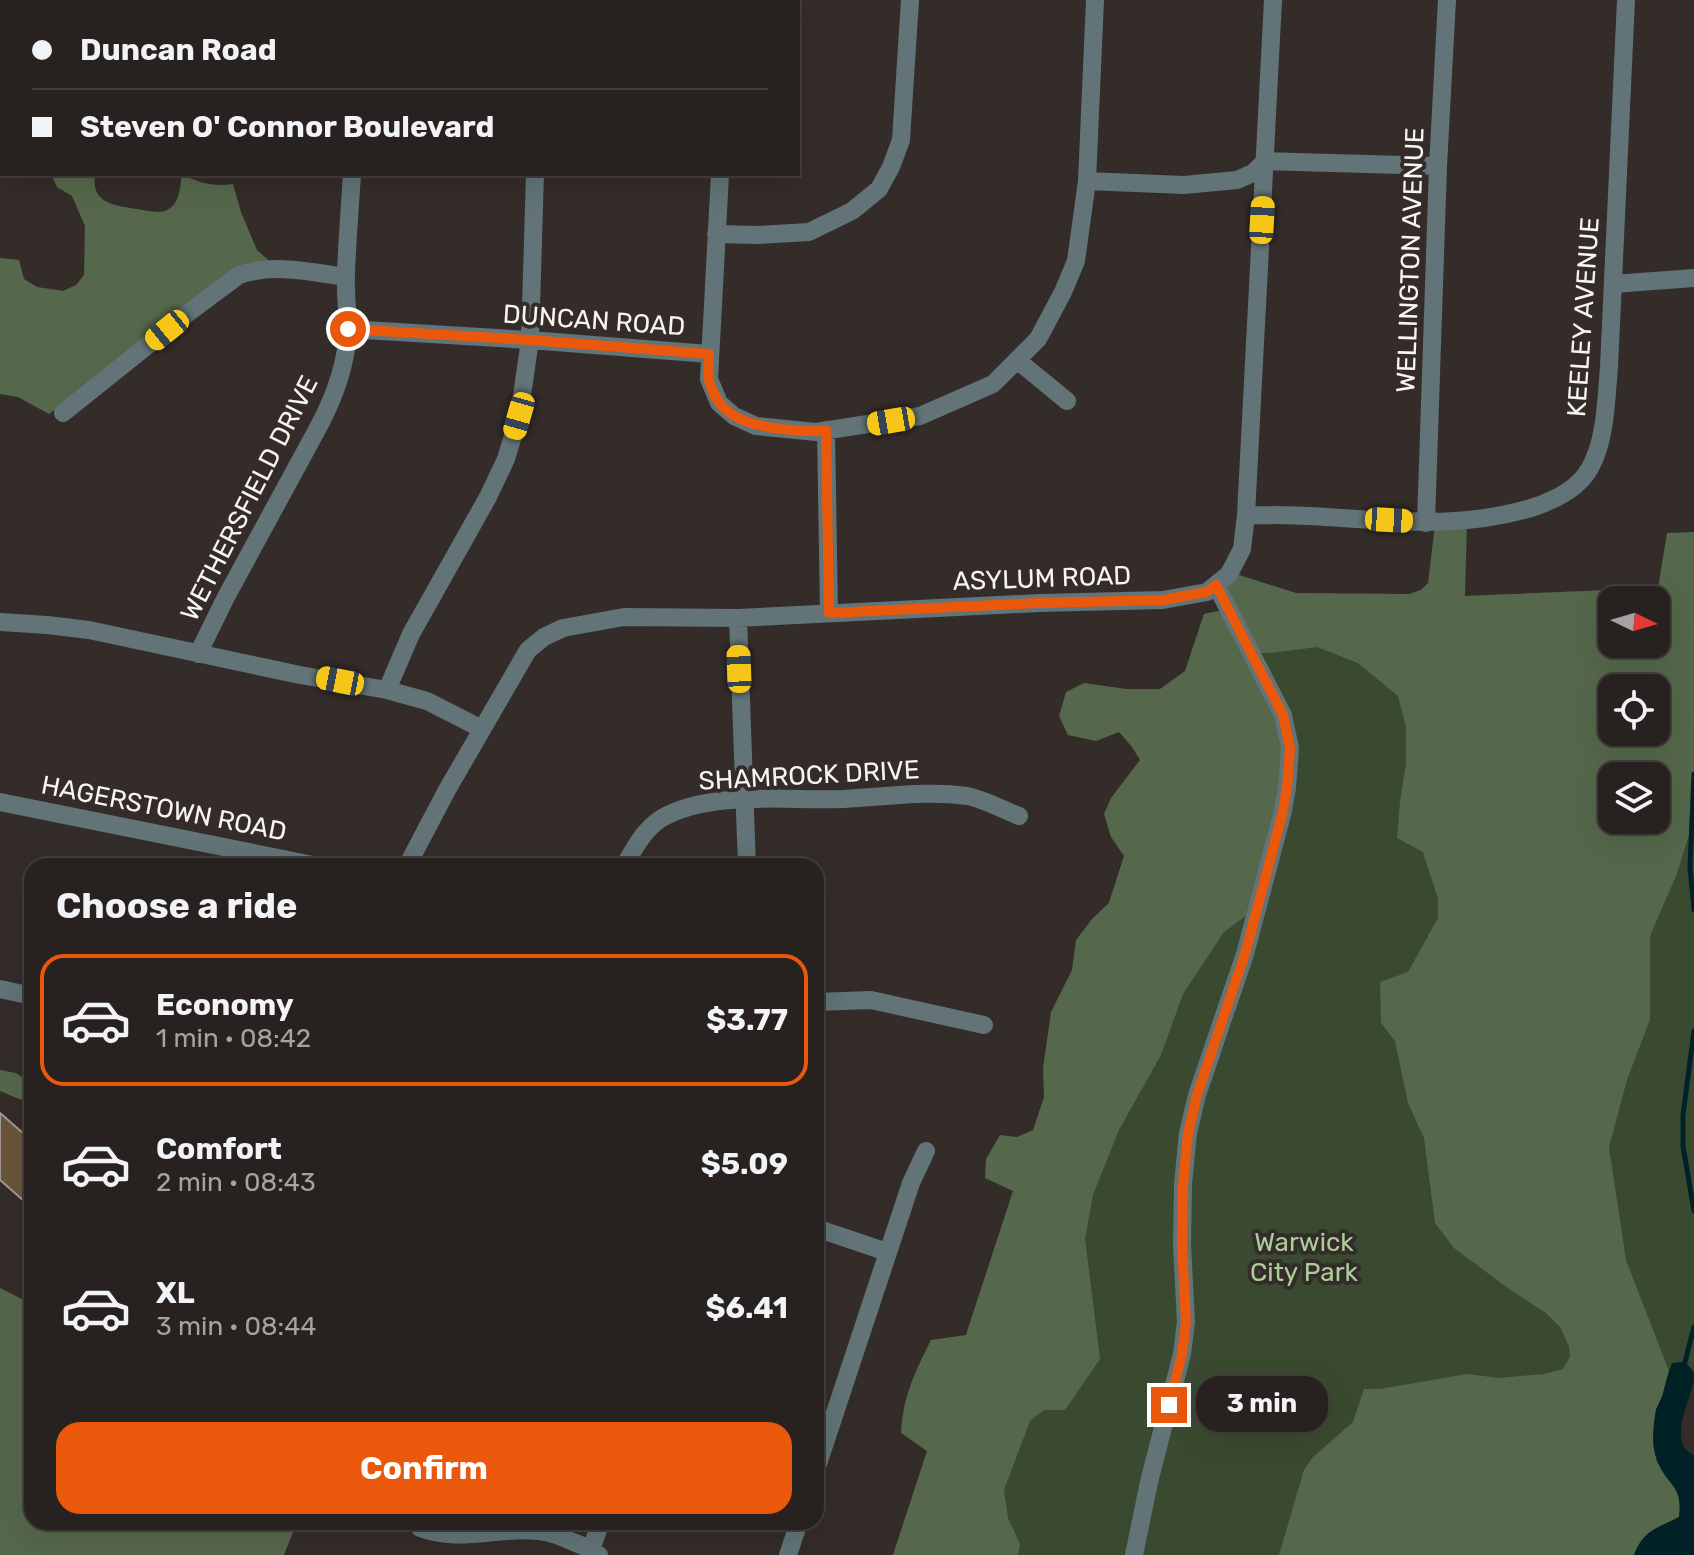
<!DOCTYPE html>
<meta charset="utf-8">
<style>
:root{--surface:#27211f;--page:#332e2c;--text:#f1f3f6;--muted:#a4a3a4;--line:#433e3d;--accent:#ea580c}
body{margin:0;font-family:Rubik,sans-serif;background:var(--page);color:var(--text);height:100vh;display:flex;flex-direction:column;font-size:30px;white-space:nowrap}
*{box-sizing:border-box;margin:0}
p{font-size:26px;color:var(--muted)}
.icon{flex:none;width:44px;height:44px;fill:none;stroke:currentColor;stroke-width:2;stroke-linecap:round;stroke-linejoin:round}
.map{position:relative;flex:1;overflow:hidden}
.details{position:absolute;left:24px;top:858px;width:800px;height:672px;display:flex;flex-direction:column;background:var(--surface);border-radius:24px;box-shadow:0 8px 32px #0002,0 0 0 2px var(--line)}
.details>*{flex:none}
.banner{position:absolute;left:0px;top:0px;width:800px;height:176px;box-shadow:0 8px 32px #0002,0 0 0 2px var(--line);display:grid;align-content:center;height:176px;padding:0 32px;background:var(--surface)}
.needle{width:52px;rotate:95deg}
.buttons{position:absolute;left:1598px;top:586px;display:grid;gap:16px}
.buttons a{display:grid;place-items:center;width:72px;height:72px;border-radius:16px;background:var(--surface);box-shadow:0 8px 32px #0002,0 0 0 2px var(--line);font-size:40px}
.end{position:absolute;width:36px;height:36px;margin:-18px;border:10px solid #ea580c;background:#fff;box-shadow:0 0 0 4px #fff}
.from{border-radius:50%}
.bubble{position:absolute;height:56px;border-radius:24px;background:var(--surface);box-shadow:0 8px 32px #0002,0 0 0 2px var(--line);font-size:26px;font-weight:700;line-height:56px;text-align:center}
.car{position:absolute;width:24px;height:48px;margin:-24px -12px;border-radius:10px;box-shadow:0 0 6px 2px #0007;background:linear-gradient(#f5c518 24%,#345 0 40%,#f5c518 0 76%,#345 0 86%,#f5c518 0)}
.banner b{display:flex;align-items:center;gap:28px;height:76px;font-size:30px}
.banner b+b{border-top:2px solid var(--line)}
.banner i{width:20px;height:20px;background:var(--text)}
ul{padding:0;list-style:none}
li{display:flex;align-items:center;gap:24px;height:132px;margin:0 16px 12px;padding:0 16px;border:4px solid transparent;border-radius:24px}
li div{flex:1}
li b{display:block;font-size:30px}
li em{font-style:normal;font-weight:700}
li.current{border-color:var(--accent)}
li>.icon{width:72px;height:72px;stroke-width:1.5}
h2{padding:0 32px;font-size:36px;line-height:96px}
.cta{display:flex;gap:16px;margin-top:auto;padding:16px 32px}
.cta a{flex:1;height:92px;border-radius:24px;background:var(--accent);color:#fff;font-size:32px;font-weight:700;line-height:92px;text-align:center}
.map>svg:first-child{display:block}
.green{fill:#3a4a30;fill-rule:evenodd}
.forest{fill:#56684b;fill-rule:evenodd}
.water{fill:#002126}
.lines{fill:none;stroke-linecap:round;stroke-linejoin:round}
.stream{stroke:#002126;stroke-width:5}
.building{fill:#6a553a;stroke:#a19b94;stroke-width:2}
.street{stroke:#627478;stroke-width:18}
.route{stroke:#ea580c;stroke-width:10}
.labels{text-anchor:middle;stroke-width:8;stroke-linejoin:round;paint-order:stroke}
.street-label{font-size:26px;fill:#f9f4f2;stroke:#342c29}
.park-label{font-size:26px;fill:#accd99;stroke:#342c29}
</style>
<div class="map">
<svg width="1694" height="1555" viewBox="0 0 1694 1555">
<rect width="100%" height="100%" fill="#342c29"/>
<path class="green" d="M1658,588L1676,876L1694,820V1372L1685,1362L1673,1363L1669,1371L1667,1369L1637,1289L1653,1445L1664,1525L1634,1555H893L1204,614L1247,605ZM1612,600H1656V644H1612ZM1612,688H1656V732H1612ZM1612,776H1656V820H1612ZM1650,937V1020L1627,1080Z"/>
<path class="forest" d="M51,174H95C91,204 114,205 137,209C146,210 160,215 169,209C180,202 180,186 182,174C198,183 214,187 233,184L241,212L257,250L275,266L238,276L49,414L18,397L0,394V258L19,260L24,279L37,287L63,291L76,285L84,275L85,226L72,196L57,187Z
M1467,522L1465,596L1658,588L1667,533L1694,532V820L1676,876L1650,936V1020L1627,1080L1609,1147L1626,1260L1669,1371L1663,1394L1656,1410L1653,1444L1657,1462L1676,1487L1681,1502L1679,1517C1656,1529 1644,1530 1634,1555H1279L1304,1470L1313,1457L1353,1422L1364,1389H1380L1467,1374L1499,1378L1544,1374L1563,1369L1570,1357L1569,1346L1560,1327L1546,1313L1509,1289L1454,1248L1435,1223L1424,1138L1408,1103L1395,1041L1381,1023L1380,982L1408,972L1438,918V899L1423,852L1397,838L1400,802L1406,764V727L1398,696L1358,663L1317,647L1271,653H1252L1281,722L1285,789L1251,912L1224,932L1183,994L1161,1055L1119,1130L1093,1195L1085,1239L1100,1359L1065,1410H1044L1030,1421L1004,1490L1008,1518L1020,1544L1018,1555H893L927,1451L901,1433C903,1396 915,1372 931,1340L966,1335L1013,1191L985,1178L986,1159L1000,1135L1017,1137L1033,1130L1044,1097L1043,1068L1051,1012L1072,970L1076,940L1092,919L1109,903L1124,856L1111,837L1104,814L1111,798L1140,760L1132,747L1119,732L1096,741L1068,735L1059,716L1066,692L1084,683L1126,689H1160L1185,671L1204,614L1228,609L1217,588L1233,573L1296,593L1409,594L1421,590L1428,583L1435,525ZM1612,600H1656V644H1612ZM1612,688H1656V732H1612ZM1612,776H1656V820H1612Z
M0,1070L16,1073L32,1084V1100L19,1099L0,1091Z
M0,1288L32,1304V1522H297L284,1555H0Z"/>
<path class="water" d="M1685,1362L1694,1372V1379C1691,1400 1666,1443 1694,1455V1555H1634C1644,1529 1657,1529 1679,1517C1683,1483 1666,1486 1657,1460C1651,1446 1653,1425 1656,1410C1658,1404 1662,1399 1663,1393C1666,1382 1668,1373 1672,1363Z"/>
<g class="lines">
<path class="stream" d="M1694,774L1690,867L1694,910
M1694,1031L1683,1115V1146L1694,1211
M1685,1362L1694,1327"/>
</g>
<path class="building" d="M0,1113L32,1141V1208L0,1180Z"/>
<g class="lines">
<path class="street" d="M174,2V0
M360,2V0
M544,2V0
M728,2V0
M720,174L709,379L719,403L734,416L756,426L816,432L920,416L993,384L1038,339L1063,292L1076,261L1087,181L1095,0
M1087,181L1184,185L1237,180L1253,173L1265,161L1438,166
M716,234L759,235L809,232L852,211L879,189L891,167L901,140L910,0
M1613,284L1694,278
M348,329L530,340L709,354
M1017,360L1067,401
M63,413L188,313L239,275C274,263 311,272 346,277
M826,430L829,613
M1246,515C1272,515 1299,515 1325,517C1397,521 1460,529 1531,508C1553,501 1578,490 1590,468C1606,439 1606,400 1609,367L1626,0
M1426,523L1438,166L1447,0
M738,618L747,866
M0,622L47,625L89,630L300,675L387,690L427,701L482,729
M198,654L226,597L319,426C335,396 346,365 348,331C348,312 345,293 346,274C347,241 350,207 352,174
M387,690L411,634L488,497L506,459L519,416L530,340L535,174
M0,802L318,866
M407,866L447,790L528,650L544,637L563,628L624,617L738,618L1039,603L1163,600L1207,592L1229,574L1242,549L1246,515L1273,0
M624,866C635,848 643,830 662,818C710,790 789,801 844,799C885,797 927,790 967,796C984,799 1003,810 1019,816
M0,989L32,996
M816,1002L871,1000L984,1025
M816,1228L887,1252
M816,1470L911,1183L926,1151
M417,1522L420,1528C463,1545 509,1522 553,1534C559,1535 565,1539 571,1541C581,1545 590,1548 599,1555
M591,1549L601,1522
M788,1555L799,1522
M1134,1555L1149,1482L1182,1354L1186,1322L1182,1245L1183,1184L1188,1133L1197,1095L1245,954L1282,815L1287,788L1290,748L1283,715L1216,585"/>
</g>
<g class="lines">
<path class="route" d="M348,329L530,340L709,354C709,362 707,372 709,380C718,417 748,425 782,429C797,430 811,433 826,430L829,613L1039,603L1163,600L1207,592L1216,585L1283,715L1290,748L1287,788L1282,815L1245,954L1197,1095L1188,1133L1183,1184L1182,1245L1186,1322L1182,1354L1169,1405"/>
</g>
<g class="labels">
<g class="street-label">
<text transform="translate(1410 260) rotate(-88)" y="9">WELLINGTON AVENUE</text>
<text transform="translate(1583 317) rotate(-86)" y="9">KEELEY AVENUE</text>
<text transform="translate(594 320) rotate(4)" y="9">DUNCAN ROAD</text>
<text transform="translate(249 498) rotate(-63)" y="9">WETHERSFIELD DRIVE</text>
<text transform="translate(1042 578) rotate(-2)" y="9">ASYLUM ROAD</text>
<text transform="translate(809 775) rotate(-3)" y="9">SHAMROCK DRIVE</text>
<text transform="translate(164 808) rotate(11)" y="9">HAGERSTOWN ROAD</text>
</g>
<g class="park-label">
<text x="1304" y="1251">Warwick<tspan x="1304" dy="30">City Park</tspan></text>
</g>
</g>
</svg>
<div class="buttons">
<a><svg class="needle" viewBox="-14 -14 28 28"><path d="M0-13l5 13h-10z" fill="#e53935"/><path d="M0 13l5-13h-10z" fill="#a4a3a4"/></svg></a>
<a><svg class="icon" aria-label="locate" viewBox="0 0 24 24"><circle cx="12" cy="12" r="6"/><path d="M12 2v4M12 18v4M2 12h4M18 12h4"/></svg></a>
<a><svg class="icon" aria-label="layers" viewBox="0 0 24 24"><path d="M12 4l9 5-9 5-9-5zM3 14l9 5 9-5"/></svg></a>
</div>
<i class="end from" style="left:348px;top:329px"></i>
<i class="end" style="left:1169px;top:1405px"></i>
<div class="bubble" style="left:1196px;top:1376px;width:132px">3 min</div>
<i class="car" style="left:1262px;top:220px;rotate:3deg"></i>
<i class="car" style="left:167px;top:330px;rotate:231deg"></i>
<i class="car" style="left:519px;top:416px;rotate:196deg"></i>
<i class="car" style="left:891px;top:421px;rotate:260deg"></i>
<i class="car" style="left:1389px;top:520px;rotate:93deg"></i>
<i class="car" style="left:739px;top:669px;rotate:358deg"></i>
<i class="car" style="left:340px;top:681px;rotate:281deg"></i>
<div class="banner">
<b><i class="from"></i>Duncan Road</b>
<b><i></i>Steven O' Connor Boulevard</b>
</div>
<section class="details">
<h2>Choose a ride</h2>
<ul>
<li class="current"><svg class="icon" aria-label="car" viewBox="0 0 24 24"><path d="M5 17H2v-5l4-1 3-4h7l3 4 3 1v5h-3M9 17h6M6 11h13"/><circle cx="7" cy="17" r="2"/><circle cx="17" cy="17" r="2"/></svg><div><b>Economy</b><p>1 min · 08:42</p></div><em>$3.77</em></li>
<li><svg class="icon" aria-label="car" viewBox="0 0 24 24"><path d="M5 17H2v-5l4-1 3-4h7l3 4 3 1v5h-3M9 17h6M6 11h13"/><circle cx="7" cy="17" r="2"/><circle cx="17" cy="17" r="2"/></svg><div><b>Comfort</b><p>2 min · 08:43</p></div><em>$5.09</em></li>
<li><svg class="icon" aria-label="car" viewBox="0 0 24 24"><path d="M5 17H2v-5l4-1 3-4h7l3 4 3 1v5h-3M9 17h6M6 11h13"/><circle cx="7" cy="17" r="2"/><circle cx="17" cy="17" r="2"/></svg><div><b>XL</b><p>3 min · 08:44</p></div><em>$6.41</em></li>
</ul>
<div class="cta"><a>Confirm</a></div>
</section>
</div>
